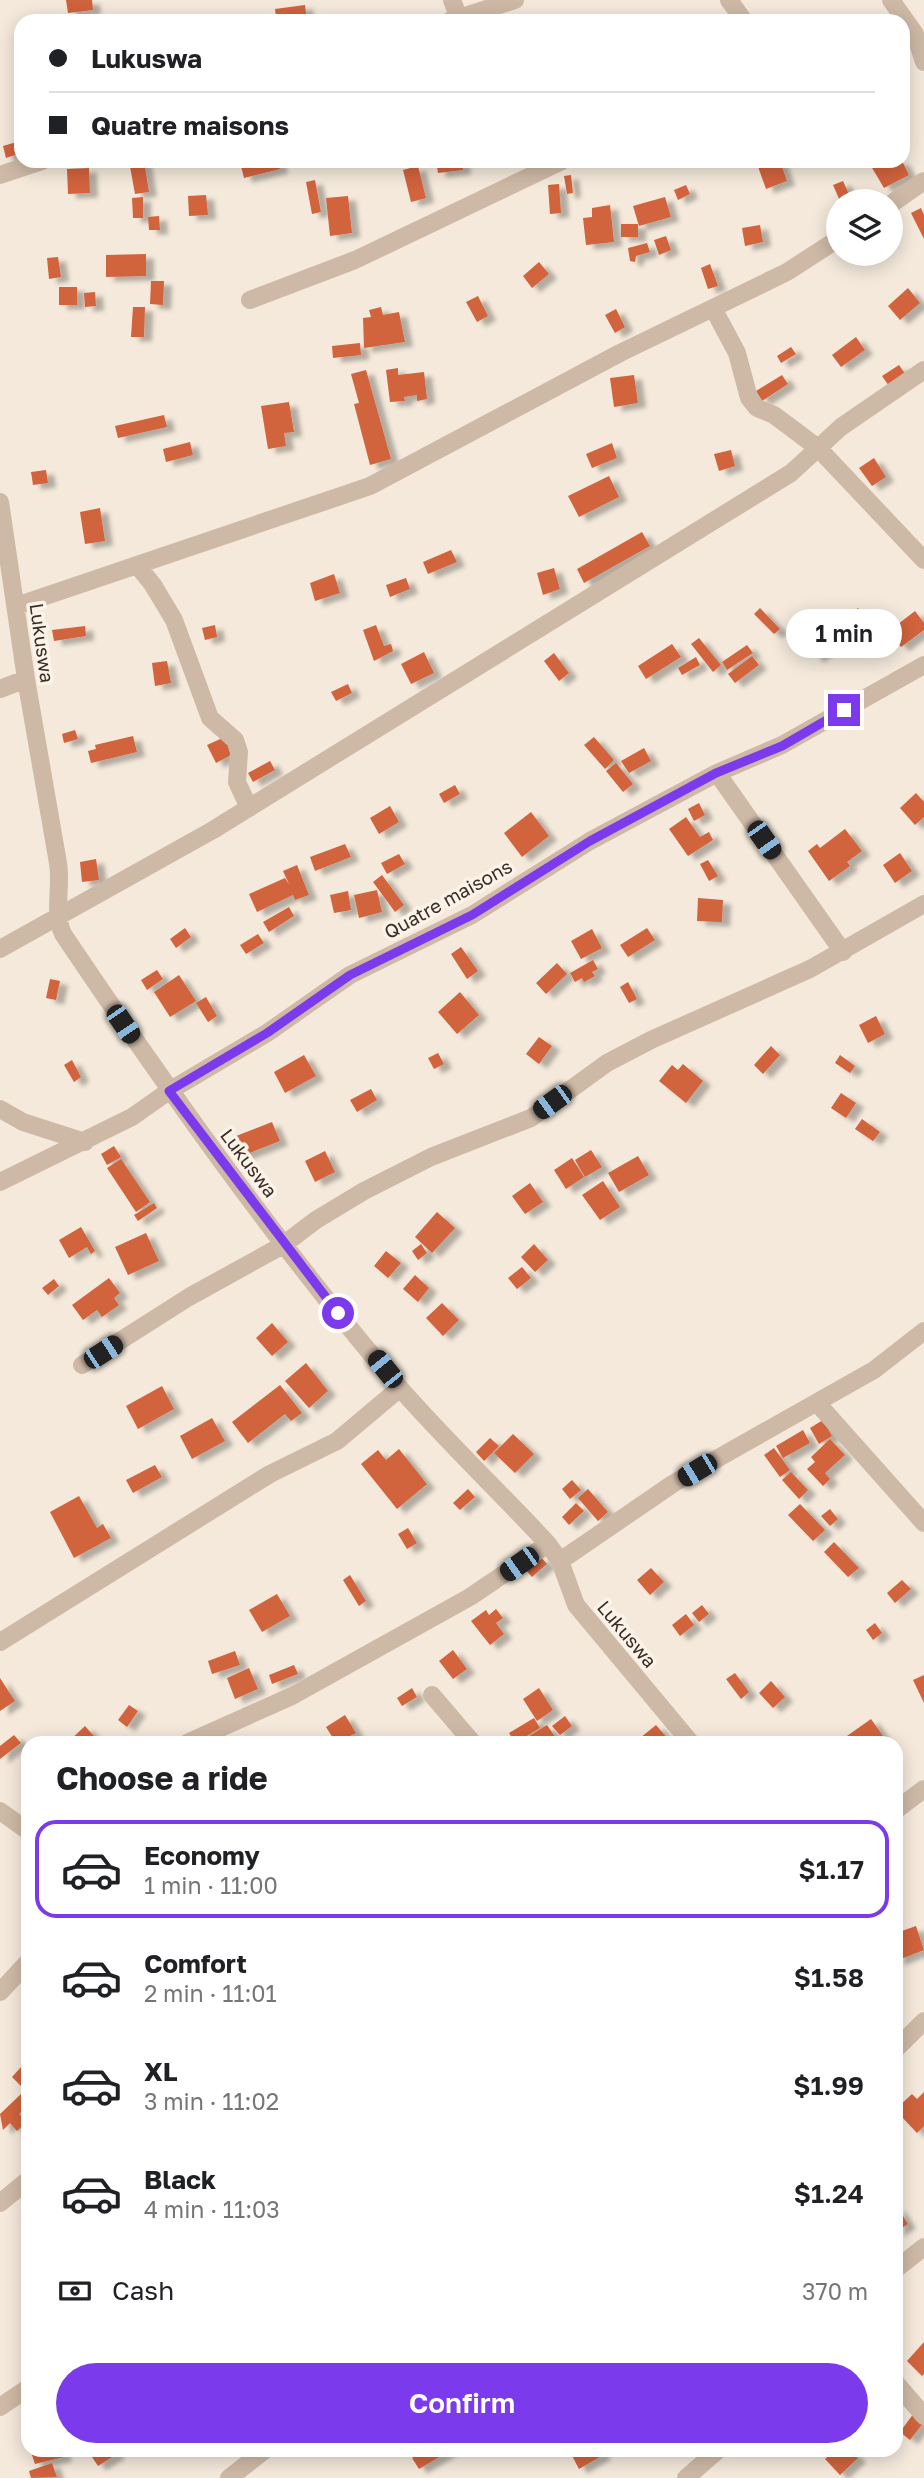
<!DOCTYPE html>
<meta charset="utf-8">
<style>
:root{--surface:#fff;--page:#f2f2f2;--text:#202124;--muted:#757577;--line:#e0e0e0;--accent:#7c3aed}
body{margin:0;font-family:"Golos Text",sans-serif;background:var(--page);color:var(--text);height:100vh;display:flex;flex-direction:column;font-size:26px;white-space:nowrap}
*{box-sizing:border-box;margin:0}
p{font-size:23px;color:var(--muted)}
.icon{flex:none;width:38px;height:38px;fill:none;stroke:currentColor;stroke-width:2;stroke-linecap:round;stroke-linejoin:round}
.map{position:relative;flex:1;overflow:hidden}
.side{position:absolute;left:21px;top:1736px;width:882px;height:721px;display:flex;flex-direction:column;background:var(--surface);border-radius:21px;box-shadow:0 4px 18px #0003}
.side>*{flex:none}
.guide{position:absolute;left:14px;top:14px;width:896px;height:154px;border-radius:21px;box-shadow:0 4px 18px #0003;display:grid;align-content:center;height:154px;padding:0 35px;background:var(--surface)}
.fabs{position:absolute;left:826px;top:189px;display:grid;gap:14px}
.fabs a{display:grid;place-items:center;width:77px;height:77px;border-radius:50%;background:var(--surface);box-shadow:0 4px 18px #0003;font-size:35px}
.end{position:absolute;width:32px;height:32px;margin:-16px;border:9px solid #7c3aed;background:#fff;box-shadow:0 0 0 4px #fff}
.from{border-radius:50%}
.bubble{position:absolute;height:49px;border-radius:24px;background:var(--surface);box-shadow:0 4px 18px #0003;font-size:23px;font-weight:600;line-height:49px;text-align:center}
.car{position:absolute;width:21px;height:42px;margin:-21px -10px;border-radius:9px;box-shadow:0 0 5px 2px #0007;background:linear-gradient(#222 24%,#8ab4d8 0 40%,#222 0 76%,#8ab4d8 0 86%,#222 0)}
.guide b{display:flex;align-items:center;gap:24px;height:66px;font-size:26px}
.guide b+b{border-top:2px solid var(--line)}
.guide i{width:18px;height:18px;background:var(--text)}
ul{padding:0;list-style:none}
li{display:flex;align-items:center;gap:21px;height:98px;margin:0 14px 10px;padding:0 21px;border:4px solid transparent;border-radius:21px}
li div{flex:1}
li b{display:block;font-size:26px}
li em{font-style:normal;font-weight:600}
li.current{border-color:var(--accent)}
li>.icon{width:63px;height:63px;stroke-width:1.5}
h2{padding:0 35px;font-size:32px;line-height:84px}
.pay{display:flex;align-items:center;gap:18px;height:77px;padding:0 35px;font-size:26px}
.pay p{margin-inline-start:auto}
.primary-button{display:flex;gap:14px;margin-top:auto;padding:14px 35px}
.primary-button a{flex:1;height:80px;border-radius:42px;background:var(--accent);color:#fff;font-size:28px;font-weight:600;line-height:80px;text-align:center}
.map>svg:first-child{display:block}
.building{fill:#d1633d;filter:url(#shadow)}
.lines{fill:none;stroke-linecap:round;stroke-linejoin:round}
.minor{stroke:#ceb9a6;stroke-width:18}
.route{stroke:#7c3aed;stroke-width:9}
.labels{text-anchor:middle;stroke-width:7;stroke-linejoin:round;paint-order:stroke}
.street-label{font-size:19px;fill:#392d28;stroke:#fbf3e8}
</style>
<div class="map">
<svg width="924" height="2478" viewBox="0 0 924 2478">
<defs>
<filter id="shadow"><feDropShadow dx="8" dy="4.5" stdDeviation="2" flood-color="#0004"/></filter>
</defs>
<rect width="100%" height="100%" fill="#f4e9db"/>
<path class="building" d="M66,0H92L93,10L68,13Z
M305,5L307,21H268V18L276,17L275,9Z
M20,141L21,153L6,158L3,146Z
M129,161H144L149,192L135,194Z
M261,161H278L280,169L244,178L241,166Z
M436,161H462L463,170L438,173Z
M756,161H780L787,181L766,189Z
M868,161H902L909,175L884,188Z
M418,166L426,198L411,202L403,170Z
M89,168L90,193L68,194L67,169Z
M571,175L573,193L567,194L564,176Z
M315,180L321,212L312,214L306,182Z
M843,181L852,201H840L833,185Z
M559,184L561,213L550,214L548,185Z
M686,185L690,194L678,200L674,190Z
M206,195L208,215L189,216L188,196Z
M348,196L352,233L330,236L326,198Z
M143,197V218H133L132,198Z
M665,197L671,217L639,226L633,206Z
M610,205L614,242L586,245L583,218L592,217V208Z
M921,208L924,215V239L911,213Z
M159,216L160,230H149L148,217Z
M621,224H638V237H621Z
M760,225L763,242L745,246L742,228Z
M666,236L671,250L659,255L654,240Z
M647,243L650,252L636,256L635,262L630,261L628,248Z
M146,254V276L106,277V255Z
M58,257L61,277L49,279L47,258Z
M539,262L549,274L532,288L523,276Z
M710,264L718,286L708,289L701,268Z
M151,281H164L163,305L150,304Z
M59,287H77V305H59Z
M908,288L920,303L900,320L888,306Z
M95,292L96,306L85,307L84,293Z
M478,296L488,316L477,322L466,302Z
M133,307H145L144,337H131Z
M381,307L383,315L399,312L405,342L364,348L363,318L371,317L369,310Z
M616,309L625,327L615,333L605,315Z
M856,337L865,350L841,367L832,355Z
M360,343L361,355L333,358L332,346Z
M791,347L796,354L781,363L777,356Z
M899,365L906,375L889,386L882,376Z
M398,368V375L424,372L427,399L417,401V395L404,397L405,401L390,402L386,370Z
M366,370L391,459L370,465L354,404L359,403L351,374Z
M634,375L638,403L614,407L610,378Z
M782,375L788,384L762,401L756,391Z
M289,402L294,432L284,433L286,446L268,449L261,406Z
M164,415L167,427L118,438L115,426Z
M190,442L193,455L166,462L163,449Z
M612,443L617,458L592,468L586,454Z
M731,450L735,466L719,471L714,454Z
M874,458L886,477L872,486L859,468Z
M46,470L48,483L33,485L31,472Z
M609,476L619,497L579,517L568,496Z
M100,508L105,541L85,544L80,512Z
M642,532L650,546L584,583L577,569Z
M451,550L457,562L428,574L423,562Z
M554,568L560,589L543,595L537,573Z
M334,574L340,593L315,601L310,583Z
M406,578L410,589L390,597L386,585Z
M760,608L780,629L774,634L754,614Z
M858,608L867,622L848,634L840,620Z
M915,611L924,623V630L901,647L889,631Z
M215,625L217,637L205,640L202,628Z
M376,625L384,646L391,644L393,651L374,661L363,630Z
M85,626L86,636L54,641L52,630Z
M834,626L842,637L816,658L808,647Z
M699,638L721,665L713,672L691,644Z
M672,644L681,657L646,679L638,666Z
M747,645L753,653L727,670L722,662Z
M424,652L434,673L411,684L401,664Z
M554,653L569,673L559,681L544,661Z
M752,656L759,665L735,683L728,674Z
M696,657L700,665L682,675L678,668Z
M167,661L171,683L155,686L152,663Z
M348,684L352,693L336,701L331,692Z
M75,730L78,739L64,743L62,734Z
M229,735L237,752L216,763L207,745Z
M133,736L137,752L91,763L88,751L96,749L95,745Z
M594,737L614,760L605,769L584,745Z
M644,748L651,761L629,773L621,761Z
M270,761L275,770L253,782L248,773Z
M616,763L633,784L623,792L606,771Z
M455,785L460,794L444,803L439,794Z
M916,793L924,802V817L915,825L900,808Z
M699,803L705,815L694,821L688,809Z
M390,806L399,822L379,834L370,818Z
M531,812L549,836L522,857L504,833Z
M686,817L700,837L709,832L713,840L688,856L669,829Z
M845,829L862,851L847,862L850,866L829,881L808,851L817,844L820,848Z
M345,844L351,857L315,871L310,857Z
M900,853L912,871L895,883L883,865Z
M399,854L405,864L387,874L381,863Z
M96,859L99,880L82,882L80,862Z
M708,860L718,876L709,881L700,864Z
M297,865L309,895L295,900L293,895L257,912L249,894L285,878L289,884L283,871Z
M382,875L404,905L395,912L373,882Z
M377,890L382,912L359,918L354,895Z
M348,891L351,910L334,913L330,895Z
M698,898L723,900L722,922L697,921Z
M289,907L294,916L269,932L263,922Z
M185,928L191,937L176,948L170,939Z
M647,928L655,940L628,957L620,945Z
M592,929L602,948L581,959L571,941Z
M258,934L264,943L246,954L240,945Z
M461,947L478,971L467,979L451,954Z
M593,960L598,969L592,972L595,976L584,982L582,978L575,982L570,973Z
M557,963L567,974L546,994L536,983Z
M157,970L163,979L147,990L141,980Z
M179,975L196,1001L170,1017L154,992Z
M50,979L60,981L56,1000L46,998Z
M628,982L637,999L629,1003L620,987Z
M460,992L479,1015L457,1034L438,1012Z
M206,997L217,1016L208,1022L196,1003Z
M876,1016L885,1034L868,1043L859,1025Z
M539,1037L552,1046L539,1064L526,1054Z
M771,1046L780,1055L763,1074L754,1065Z
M438,1053L444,1064L434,1069L428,1058Z
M304,1055L316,1076L285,1093L274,1072Z
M840,1055L855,1066L850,1073L835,1063Z
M72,1060L81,1077L74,1082L64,1065Z
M683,1064L703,1081L686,1103L659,1081L672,1065L678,1070Z
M371,1089L377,1100L357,1112L350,1100Z
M841,1093L856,1103L846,1118L831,1108Z
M862,1119L880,1132L873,1141L855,1129Z
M272,1122L280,1141L234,1159L226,1140Z
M114,1146L121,1157L107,1165L101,1154Z
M591,1150L602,1167L585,1177L575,1160Z
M325,1151L335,1172L315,1182L305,1161Z
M638,1156L649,1175L619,1192L608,1173Z
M572,1158L584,1177L566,1189L554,1170Z
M121,1159L150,1202L136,1212L107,1168Z
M603,1181L620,1207L600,1220L582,1195Z
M530,1183L543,1202L525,1214L512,1196Z
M154,1203L157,1208L138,1221L134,1215Z
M437,1212L455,1228L432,1253L415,1237Z
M81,1227L95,1251L91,1254L87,1247L69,1258L59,1240Z
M146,1233L159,1261L128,1275L115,1247Z
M421,1244L427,1253L418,1260L412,1251Z
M534,1244L548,1260L535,1272L521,1257Z
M386,1251L401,1263L388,1278L374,1266Z
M522,1267L531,1278L517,1289L508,1278Z
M415,1275L429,1288L418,1302L403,1289Z
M109,1278L120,1293L114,1298L119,1305L102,1317L97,1310L83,1320L72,1305Z
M54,1279L59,1286L48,1295L42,1288Z
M442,1303L459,1320L443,1336L426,1318Z
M272,1323L288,1342L272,1356L256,1338Z
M306,1363L328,1391L309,1408L285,1381Z
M280,1385L302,1413L291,1421L285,1414L248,1443L232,1422Z
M162,1386L174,1409L138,1429L126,1406Z
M212,1418L225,1441L192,1459L180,1436Z
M823,1420L832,1436L819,1444L810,1428Z
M803,1430L810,1443L783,1458L776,1446Z
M513,1434L534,1454L515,1473L494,1453Z
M490,1438L499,1446L484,1461L476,1452Z
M830,1439L845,1455L825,1473L830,1479L823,1486L807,1469L815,1462L811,1457Z
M774,1448L790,1470L780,1477L764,1455Z
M399,1449L427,1484L397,1509L361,1464L378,1450L386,1460Z
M155,1465L162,1477L133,1493L126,1480Z
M791,1472L808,1490L799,1499L782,1480Z
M572,1480L581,1490L570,1499L562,1489Z
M468,1489L475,1497L460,1510L453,1503Z
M588,1489L608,1512L598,1521L578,1498Z
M79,1496L97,1528L103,1524L111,1538L74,1558L50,1512Z
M576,1503L584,1511L569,1525L562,1517Z
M800,1504L825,1530L813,1541L788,1515Z
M830,1509L838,1519L830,1526L821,1516Z
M408,1528L417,1543L407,1549L398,1534Z
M834,1542L859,1568L848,1577L824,1552Z
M540,1556L547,1564L532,1577L525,1569Z
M651,1568L664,1582L650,1595L637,1580Z
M350,1575L366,1601L359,1606L343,1580Z
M902,1580L911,1589L895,1603L887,1593Z
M277,1594L290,1616L262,1632L249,1610Z
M702,1605L709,1614L699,1622L692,1613Z
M496,1609L503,1618L496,1623L504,1634L490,1645L471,1621L486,1610L489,1615Z
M686,1614L694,1625L680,1636L672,1625Z
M875,1623L882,1633L873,1640L866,1630Z
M453,1650L467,1669L453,1679L439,1661Z
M235,1651L240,1665L212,1674L208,1661Z
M294,1665L298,1674L272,1684L269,1675Z
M249,1668L258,1689L235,1699L227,1678Z
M735,1673L749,1692L741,1699L726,1679Z
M924,1675V1703L913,1680Z
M0,1678L15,1701L0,1711Z
M771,1681L785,1697L773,1708L759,1693Z
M412,1688L417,1697L402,1706L397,1698Z
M539,1688L553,1710L537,1721L523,1699Z
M129,1705L138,1711L127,1727L118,1720Z
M345,1715L356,1733L336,1743L326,1727Z
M565,1716L572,1726L560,1735L552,1726Z
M534,1718L540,1728L515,1743L509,1733Z
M871,1719L888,1743H837Z
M547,1725L556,1738L548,1743H518Z
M656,1725L669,1740L644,1743L640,1738Z
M85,1726L100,1743H67Z
M14,1735L21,1743L0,1759V1746Z
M916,1926L924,1950L896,1961V1933Z
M22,2066L28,2071V2080L22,2087L12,2077Z
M924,2092V2126L917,2133L900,2115L903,2112L898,2107L912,2094L917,2099Z
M21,2094L28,2105L19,2114L27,2121L17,2131L10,2123L3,2130L0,2114Z
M896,2205L908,2224L896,2232Z
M924,2342V2374L922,2376L907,2361Z
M914,2413L924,2422L910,2440L900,2432Z
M47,2450H62L64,2457L35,2464L32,2455Z
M104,2450H114L117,2454L98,2466L92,2457Z
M425,2450H451L419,2469L412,2458Z
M569,2450H600L603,2455L579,2469Z
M835,2450H850L858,2458L840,2475L825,2459Z
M52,2463L57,2477L31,2478L29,2471Z"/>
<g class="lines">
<path class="minor" d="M452,0L460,21
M729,0L744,21
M891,0L915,34L924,62
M449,21L515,0
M0,175L42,161
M891,204L924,181
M250,300L355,260L562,161
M713,308L737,353L749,398L757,408L774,415L818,448L924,560
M0,502L26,679L58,863C62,887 53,912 63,934C168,1090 276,1243 398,1386C446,1441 499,1491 548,1544L560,1561L576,1605L691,1743
M137,565L153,585L174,620L210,718L235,740L239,752L237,782L249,808
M16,606L370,486L620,353L787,272L838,239
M0,689L26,679
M717,773L843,952
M0,949L213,830L791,473L841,427L924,370
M0,1109L23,1122L85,1142
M0,1182L132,1117L169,1091L267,1033L350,975L472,915L590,841L717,773L782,745L924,665
M82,1365L189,1297L283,1245L316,1220L364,1191L431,1157L531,1118L607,1063L651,1040L810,969L924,904
M818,1404L924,1523
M560,1561L674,1483L874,1370L924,1331
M0,1642L270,1474L337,1441L400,1388
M432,1695L473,1743
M187,1743L292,1696L470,1597L548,1544
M896,1810L924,1789
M0,1811L28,1831
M0,1992L28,1962
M896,2049L924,2021
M0,2203L28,2180
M896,2269L924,2247
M896,2383L924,2416
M0,2407L28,2388
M229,2478L265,2450
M686,2478L718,2450"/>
</g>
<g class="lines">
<path class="route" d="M338,1313L169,1091L267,1033L350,975L472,915L590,841L716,773L782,746L844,710"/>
</g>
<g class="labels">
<g class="street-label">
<text transform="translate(42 643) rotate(82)" y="7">Lukuswa</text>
<text transform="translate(448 899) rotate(-29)" y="7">Quatre maisons</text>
<text transform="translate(249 1163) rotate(53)" y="7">Lukuswa</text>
<text transform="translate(627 1634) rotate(50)" y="7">Lukuswa</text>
</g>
</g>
</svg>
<div class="fabs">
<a><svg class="icon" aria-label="layers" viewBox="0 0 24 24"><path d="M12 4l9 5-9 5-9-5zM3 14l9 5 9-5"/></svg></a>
</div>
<i class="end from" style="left:338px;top:1313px"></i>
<i class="end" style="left:844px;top:710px"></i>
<div class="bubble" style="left:786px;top:609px;width:116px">1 min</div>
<i class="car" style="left:764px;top:840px;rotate:145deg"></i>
<i class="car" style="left:123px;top:1024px;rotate:146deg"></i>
<i class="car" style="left:552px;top:1102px;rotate:234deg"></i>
<i class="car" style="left:103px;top:1352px;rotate:57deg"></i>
<i class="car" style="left:385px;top:1369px;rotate:321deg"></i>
<i class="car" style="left:697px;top:1470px;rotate:239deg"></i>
<i class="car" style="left:519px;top:1564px;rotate:235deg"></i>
<div class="guide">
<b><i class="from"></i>Lukuswa</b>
<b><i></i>Quatre maisons</b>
</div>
<section class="side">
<h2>Choose a ride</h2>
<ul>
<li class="current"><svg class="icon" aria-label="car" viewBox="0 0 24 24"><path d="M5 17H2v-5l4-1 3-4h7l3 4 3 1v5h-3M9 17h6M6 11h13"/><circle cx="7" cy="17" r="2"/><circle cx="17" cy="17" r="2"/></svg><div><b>Economy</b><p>1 min · 11:00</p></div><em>$1.17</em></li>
<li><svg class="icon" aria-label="car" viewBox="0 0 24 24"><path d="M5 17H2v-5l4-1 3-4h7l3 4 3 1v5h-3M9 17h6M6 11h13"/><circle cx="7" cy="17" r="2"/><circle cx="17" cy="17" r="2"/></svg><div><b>Comfort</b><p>2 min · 11:01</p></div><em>$1.58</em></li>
<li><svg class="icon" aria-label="car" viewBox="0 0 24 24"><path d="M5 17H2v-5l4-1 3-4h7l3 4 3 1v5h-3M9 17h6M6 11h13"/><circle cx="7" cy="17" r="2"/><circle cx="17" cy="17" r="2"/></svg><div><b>XL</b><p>3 min · 11:02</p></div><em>$1.99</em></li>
<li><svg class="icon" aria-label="car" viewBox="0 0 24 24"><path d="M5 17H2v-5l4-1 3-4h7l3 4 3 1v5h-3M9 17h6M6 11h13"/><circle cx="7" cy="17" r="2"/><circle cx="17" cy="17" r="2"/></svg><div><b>Black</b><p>4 min · 11:03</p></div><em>$1.24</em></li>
</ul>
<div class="pay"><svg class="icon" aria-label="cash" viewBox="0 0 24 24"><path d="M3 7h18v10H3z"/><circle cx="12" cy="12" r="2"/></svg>Cash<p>370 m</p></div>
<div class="primary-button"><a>Confirm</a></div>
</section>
</div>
